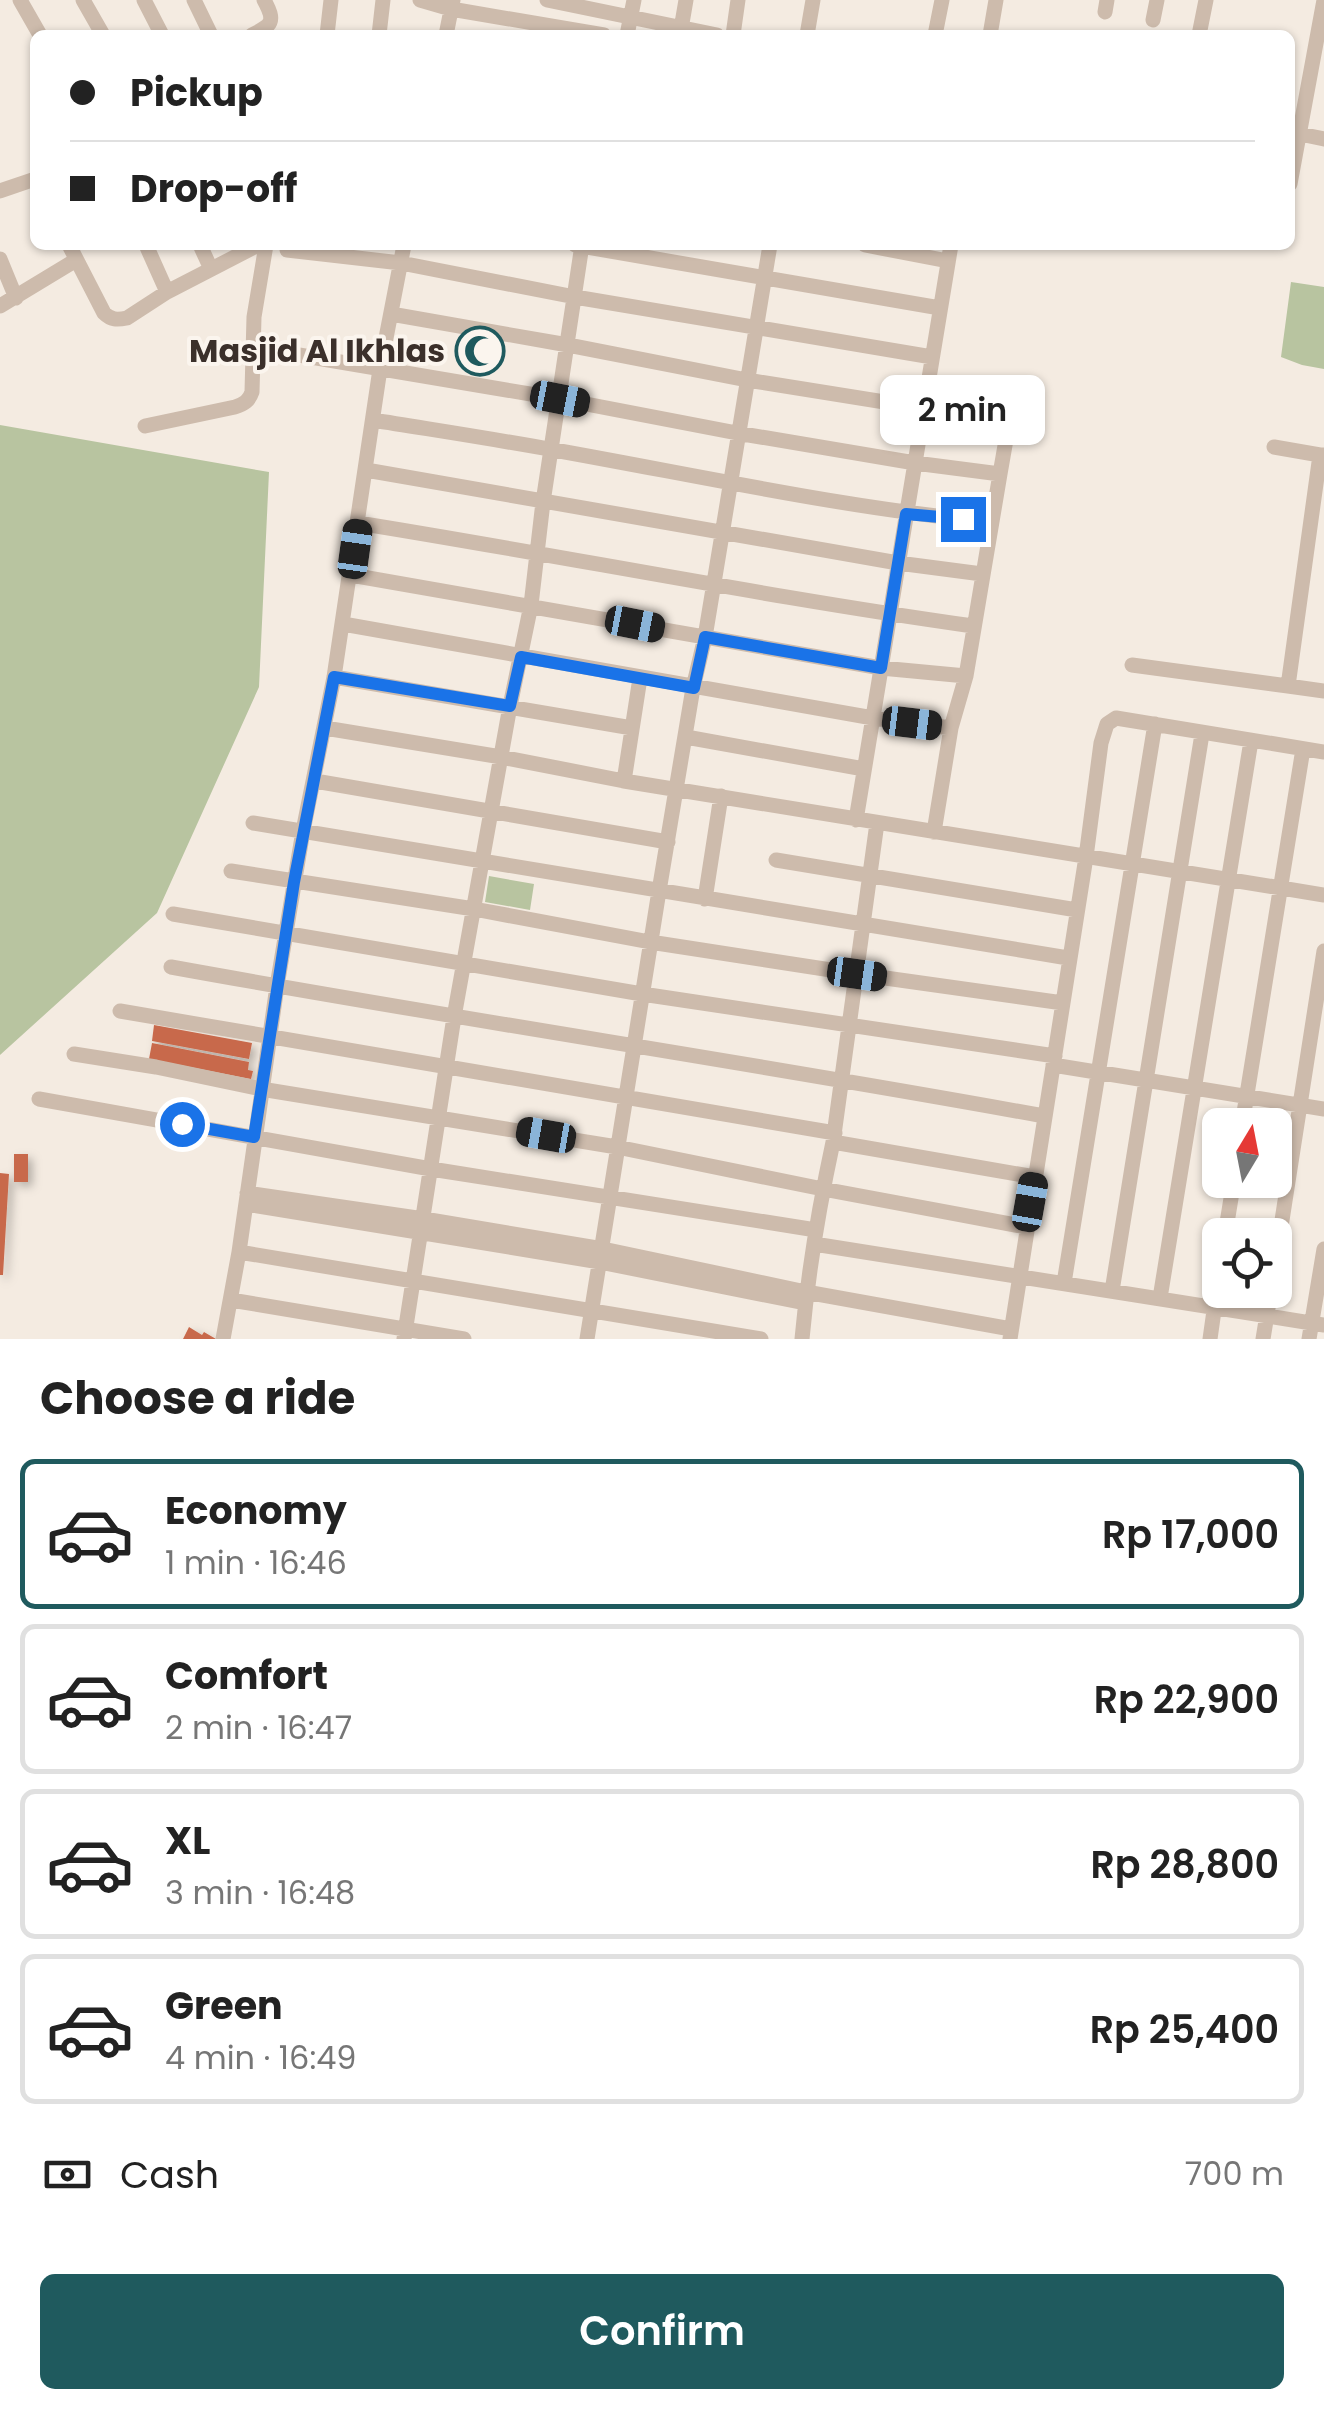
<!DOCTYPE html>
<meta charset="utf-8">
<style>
:root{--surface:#fff;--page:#f6f6f6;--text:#222;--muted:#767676;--line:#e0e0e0;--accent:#1f5a5e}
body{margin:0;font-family:Poppins,sans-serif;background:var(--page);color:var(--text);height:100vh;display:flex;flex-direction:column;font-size:38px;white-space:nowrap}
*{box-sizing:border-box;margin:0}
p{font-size:32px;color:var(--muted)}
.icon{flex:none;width:55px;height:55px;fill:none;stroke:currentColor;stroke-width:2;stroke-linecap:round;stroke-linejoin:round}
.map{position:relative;height:1339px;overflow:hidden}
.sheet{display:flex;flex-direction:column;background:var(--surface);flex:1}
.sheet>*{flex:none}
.banner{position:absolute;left:30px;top:30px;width:1265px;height:220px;border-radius:15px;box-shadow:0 2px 8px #0004;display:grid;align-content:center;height:220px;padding:0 40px;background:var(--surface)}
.needle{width:65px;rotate:10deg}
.buttons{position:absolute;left:1202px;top:1108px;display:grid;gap:20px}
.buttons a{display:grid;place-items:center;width:90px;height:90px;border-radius:15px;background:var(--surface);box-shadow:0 2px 8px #0004;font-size:50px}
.end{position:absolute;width:45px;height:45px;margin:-22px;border:12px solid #1a73e8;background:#fff;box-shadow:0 0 0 5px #fff}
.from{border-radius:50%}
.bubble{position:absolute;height:70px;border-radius:15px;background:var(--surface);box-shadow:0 2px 8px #0004;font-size:32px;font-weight:600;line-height:70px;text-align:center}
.car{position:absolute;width:30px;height:60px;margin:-30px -15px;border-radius:12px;box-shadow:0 0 8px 2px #0007;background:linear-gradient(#222 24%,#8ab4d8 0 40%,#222 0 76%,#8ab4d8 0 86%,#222 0)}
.banner b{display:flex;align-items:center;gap:35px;height:95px;font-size:38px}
.banner b+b{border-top:2px solid var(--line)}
.banner i{width:25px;height:25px;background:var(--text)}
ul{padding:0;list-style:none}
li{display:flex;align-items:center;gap:30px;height:150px;margin:0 20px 15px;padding:0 20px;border:5px solid var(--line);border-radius:15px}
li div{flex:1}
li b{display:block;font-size:38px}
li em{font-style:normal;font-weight:600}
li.on{border-color:var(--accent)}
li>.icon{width:90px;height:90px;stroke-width:1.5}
h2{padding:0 40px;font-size:45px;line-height:120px}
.pay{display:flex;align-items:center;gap:25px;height:110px;padding:0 40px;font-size:38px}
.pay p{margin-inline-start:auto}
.button{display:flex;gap:20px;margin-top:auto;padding:20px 40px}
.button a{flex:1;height:115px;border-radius:15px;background:var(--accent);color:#fff;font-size:40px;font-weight:600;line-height:115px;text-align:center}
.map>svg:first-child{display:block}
.green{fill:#b8c4a0}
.building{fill:#c8694b;filter:url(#shadow)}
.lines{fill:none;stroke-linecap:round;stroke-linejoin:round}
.minor{stroke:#cdbbac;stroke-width:15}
.route{stroke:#1a73e8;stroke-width:12}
.labels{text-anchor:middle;stroke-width:8;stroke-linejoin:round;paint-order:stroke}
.poi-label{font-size:32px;font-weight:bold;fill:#3b302b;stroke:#fbf5ee;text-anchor:end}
</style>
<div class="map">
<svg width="1324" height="1339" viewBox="0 0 1324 1339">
<defs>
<filter id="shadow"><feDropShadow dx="4.5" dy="4.5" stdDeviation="5" flood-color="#0004"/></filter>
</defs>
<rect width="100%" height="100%" fill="#f4ebe1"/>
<path class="green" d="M1291,282L1324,287V369L1302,365L1281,357Z
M0,425L269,472L259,687L157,913L0,1055Z
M489,876L534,884L530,910L485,902Z"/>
<path class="building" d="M154,1025L252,1043L249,1059L152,1041Z
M152,1043L249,1062L248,1070L253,1071L251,1079L149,1059Z
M14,1154H28V1182H14Z
M0,1173L9,1174L3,1275H0Z
M189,1327L202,1335L204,1332L216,1339H183Z"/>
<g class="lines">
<path class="minor" d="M20,0L40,35
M83,0L103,35
M144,0L162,35
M194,0L211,35
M420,0L451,9L604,35
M547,0L717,35
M1105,12L1107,0
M1153,20L1157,0
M681,29L686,0
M252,35C272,25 276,22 264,0
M327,35L331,0
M379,35L383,0
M446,35L453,0
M627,35L634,0
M733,35L738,0
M807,35L813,0
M935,35L942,0
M990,35L996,0
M1199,35L1206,0
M1300,134L1324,139
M1290,184L1324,0
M0,191L35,179
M69,245L104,313C111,320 117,320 127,318L167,292L258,245
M146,245L167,292
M200,245L211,269
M575,245L940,308
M865,245L948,261
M287,250L401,263L575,297L932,357
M0,259L16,298
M0,306L76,260
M391,314L568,345L747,380L1003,421L1007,434L1000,474L966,676L951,728
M293,354L560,399L737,433L915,463L1000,474
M373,420C434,430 494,439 554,450C700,476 844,508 991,522
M145,426L235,407C244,404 249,401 252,392L254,317L266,245
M1274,447L1320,455
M1324,455H1320L1288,686L1324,691
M366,470L898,563L982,574
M358,523C563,556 767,597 973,626
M351,575L881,668L966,676
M343,624L873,718L951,728L934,832
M1132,665L1288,686
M334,677L632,728
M325,728L501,757L624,781L1324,895
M686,737L864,769
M315,781L668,842
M624,781L640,678
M856,820L951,245
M253,823L1068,958
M776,860L1077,910
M231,871L474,909L650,942L857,974L1063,1003
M705,899L721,796
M173,914L642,994L1055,1056
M171,967C462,1020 754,1063 1044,1116
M120,1011L835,1133
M74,1054L156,1067L261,1089L617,1147L823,1189L1026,1227
M1053,1065L1324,1109
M39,1099L431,1169L816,1230
M1242,1125L1303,749
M833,1142L1035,1177
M247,1193L424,1219L603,1249L806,1292L1011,1329
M246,1204L600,1262L805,1303
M1225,1235L1234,1180
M814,1244L1324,1325
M239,1252L761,1339
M1275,1265L1324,951
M1064,1283L1155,724
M1112,1291L1202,734
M1160,1298L1251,741
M231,1300L464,1339
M223,1339L239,1252L277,986L303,831L334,677L380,369L404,245
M404,1339L454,1017L510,706L531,605L543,502L582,245
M587,1339L659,891L693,688L705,637L770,245
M802,1339C808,1273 819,1207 833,1142L877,823
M1010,1339L1086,857L1101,743L1107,724L1116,718L1324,752
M1210,1339L1220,1268
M1263,1339L1271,1290
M1309,1339L1324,1249"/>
</g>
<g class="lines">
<path class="route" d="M182,1124L254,1137L294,882L334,677L510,706L521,657L694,688L705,637L881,668L906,514L963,519"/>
</g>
<defs>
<g id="mosque-ring" transform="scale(2.5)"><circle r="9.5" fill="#fbf5ee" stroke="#1f5a5e" stroke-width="1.5"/><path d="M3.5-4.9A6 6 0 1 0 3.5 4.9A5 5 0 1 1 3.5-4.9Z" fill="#1f5a5e"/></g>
</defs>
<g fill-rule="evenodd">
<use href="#mosque-ring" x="480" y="351"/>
</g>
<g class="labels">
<g class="poi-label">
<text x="445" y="362">Masjid Al Ikhlas</text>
</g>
</g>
</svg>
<div class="buttons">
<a><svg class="needle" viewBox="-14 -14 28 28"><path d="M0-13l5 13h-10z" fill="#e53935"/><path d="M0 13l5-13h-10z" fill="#767676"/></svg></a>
<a><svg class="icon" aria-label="locate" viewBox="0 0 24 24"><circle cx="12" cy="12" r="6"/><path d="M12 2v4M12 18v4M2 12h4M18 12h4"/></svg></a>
</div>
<i class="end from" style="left:182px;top:1124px"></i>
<i class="end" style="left:963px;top:519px"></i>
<div class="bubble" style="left:880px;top:375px;width:165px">2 min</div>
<i class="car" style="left:560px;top:399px;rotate:101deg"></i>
<i class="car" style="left:355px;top:549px;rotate:8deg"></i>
<i class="car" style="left:635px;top:624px;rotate:101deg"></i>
<i class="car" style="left:912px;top:723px;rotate:97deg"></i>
<i class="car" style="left:857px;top:974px;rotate:98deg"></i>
<i class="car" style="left:546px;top:1135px;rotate:280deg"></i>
<i class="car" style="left:1030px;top:1202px;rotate:10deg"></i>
<div class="banner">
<b><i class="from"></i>Pickup</b>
<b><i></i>Drop-off</b>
</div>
</div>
<section class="sheet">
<h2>Choose a ride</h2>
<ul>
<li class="on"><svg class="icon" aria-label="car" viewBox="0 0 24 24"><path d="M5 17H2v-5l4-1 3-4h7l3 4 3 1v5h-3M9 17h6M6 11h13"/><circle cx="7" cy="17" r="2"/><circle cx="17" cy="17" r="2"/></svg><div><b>Economy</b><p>1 min · 16:46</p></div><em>Rp 17,000</em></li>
<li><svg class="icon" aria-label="car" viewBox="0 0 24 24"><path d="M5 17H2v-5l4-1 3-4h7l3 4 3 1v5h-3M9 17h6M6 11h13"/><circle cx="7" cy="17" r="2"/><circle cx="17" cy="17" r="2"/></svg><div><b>Comfort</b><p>2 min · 16:47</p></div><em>Rp 22,900</em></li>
<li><svg class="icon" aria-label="car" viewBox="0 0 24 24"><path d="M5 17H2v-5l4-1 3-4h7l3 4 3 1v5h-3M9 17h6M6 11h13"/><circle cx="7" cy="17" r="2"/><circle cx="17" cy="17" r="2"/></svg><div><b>XL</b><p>3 min · 16:48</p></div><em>Rp 28,800</em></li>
<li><svg class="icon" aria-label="car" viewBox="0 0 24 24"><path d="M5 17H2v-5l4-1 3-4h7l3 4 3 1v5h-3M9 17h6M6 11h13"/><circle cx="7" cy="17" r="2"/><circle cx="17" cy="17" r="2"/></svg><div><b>Green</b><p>4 min · 16:49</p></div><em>Rp 25,400</em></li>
</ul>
<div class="pay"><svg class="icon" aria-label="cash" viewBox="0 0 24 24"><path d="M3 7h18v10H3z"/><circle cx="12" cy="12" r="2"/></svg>Cash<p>700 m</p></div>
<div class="button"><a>Confirm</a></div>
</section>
